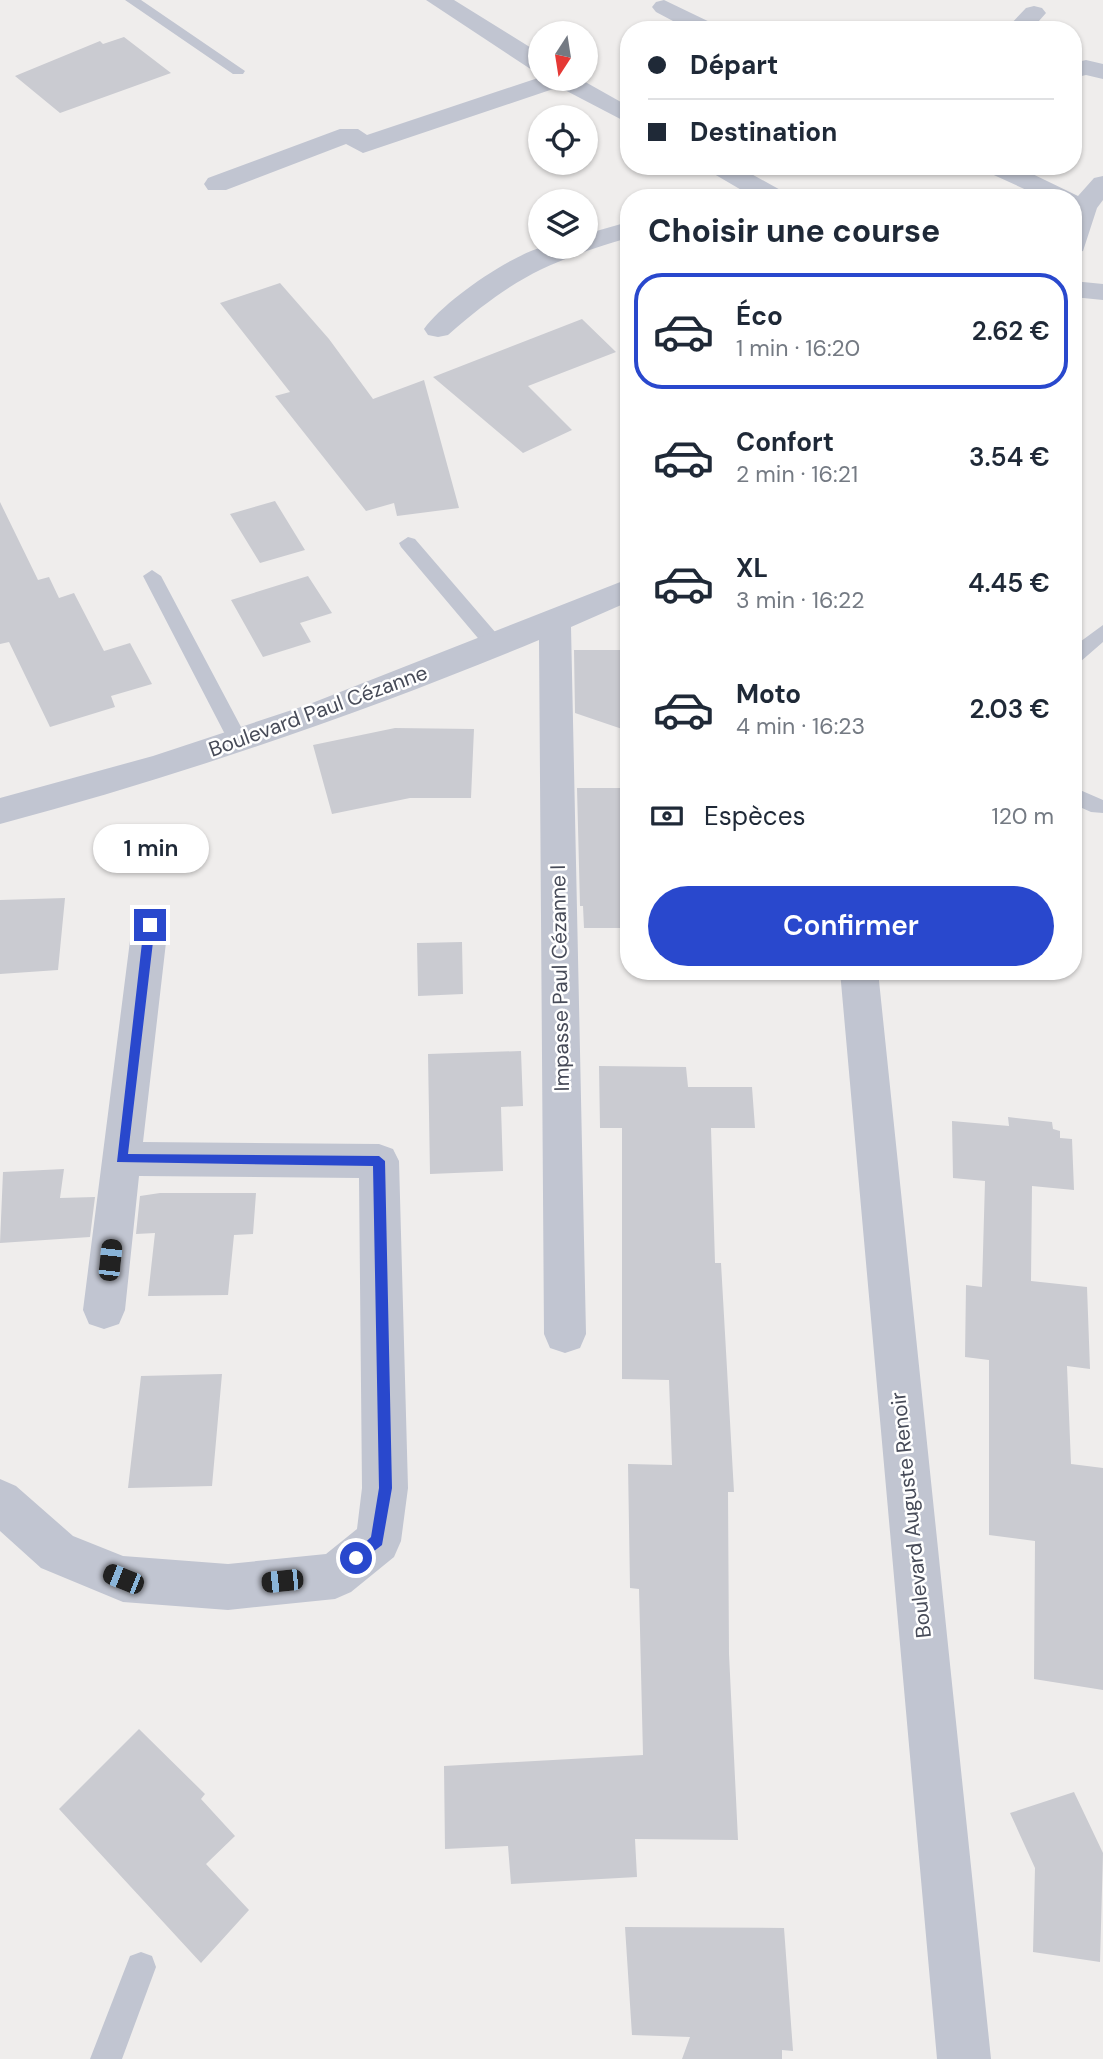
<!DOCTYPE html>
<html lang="fr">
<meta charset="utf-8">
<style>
:root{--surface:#fff;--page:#f2f2f3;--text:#1f2937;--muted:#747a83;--line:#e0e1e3;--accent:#2948cd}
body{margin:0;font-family:"DM Sans",sans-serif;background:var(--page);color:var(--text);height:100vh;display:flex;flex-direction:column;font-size:26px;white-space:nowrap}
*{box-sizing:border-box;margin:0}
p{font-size:23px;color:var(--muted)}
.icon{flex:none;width:38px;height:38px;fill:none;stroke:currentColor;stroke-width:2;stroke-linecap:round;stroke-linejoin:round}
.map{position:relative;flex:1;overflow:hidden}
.sheet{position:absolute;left:620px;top:189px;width:462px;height:791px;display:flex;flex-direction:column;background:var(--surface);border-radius:28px;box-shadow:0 2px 5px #0004}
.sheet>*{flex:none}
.top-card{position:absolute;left:620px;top:21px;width:462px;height:154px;border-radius:28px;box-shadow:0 2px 5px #0004;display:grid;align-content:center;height:154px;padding:0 28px;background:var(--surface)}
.needle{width:46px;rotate:192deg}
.tools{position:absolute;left:528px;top:21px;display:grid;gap:14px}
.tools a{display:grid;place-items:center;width:70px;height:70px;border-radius:50%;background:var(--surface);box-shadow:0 2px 5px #0004;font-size:35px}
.end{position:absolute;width:32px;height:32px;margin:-16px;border:9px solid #2948cd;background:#fff;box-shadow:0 0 0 4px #fff}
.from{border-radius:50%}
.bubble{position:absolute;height:49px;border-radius:24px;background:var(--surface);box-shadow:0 2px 5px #0004;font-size:23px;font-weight:600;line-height:49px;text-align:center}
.car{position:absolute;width:21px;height:42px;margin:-21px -10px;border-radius:9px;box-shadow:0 0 5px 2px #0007;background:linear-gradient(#222 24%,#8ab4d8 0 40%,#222 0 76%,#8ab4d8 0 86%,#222 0)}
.top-card b{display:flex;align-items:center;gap:24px;height:66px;font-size:26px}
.top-card b+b{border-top:2px solid var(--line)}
.top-card i{width:18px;height:18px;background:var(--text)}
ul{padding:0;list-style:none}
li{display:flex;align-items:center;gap:21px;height:116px;margin:0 14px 10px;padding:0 14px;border:4px solid transparent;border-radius:28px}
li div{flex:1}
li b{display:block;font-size:26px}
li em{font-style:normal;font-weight:600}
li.selected{border-color:var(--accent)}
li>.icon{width:63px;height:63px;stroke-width:1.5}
h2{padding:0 28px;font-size:32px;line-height:84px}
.pay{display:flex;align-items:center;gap:18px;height:77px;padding:0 28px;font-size:26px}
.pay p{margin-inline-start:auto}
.button{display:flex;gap:14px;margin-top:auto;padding:14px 28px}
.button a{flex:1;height:80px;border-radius:42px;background:var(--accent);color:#fff;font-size:28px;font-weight:600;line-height:80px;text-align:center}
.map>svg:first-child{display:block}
.building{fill:#cacbd1}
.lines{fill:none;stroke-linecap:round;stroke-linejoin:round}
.service{fill:#c1c5d1;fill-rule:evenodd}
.minor{fill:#c1c5d1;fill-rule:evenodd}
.route{fill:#2948cd}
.labels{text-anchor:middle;stroke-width:5;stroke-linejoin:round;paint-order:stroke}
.street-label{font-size:21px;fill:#474b58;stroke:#fff}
</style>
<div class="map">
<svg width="1103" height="2059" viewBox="0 0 1103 2059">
<rect width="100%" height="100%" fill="#efedec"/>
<path class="building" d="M124,37L171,73L60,113L15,76L100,41L103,44Z
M280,283L329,339L373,399L424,380L459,508L397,516L394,503L366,511L275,396L290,392L220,303Z
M582,319L616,352L528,386L572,430L523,453L433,377Z
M275,501L305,550L260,563L230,514Z
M0,502L38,580L49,577L59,598L74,593L104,651L130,643L152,684L111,696L115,707L50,727L9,642L0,644Z
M308,576L332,613L300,623L311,642L263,657L231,600Z
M574,650H628V731L575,713Z
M395,728L474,729L471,798H410L332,814L313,745Z
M577,788H628V928H584L583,906H580Z
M65,898L58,970L0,974V900Z
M462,942L463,994L418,996L417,943Z
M521,1051L523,1106L501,1107L503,1171L430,1174L428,1054Z
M599,1066L686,1067L688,1087H752L755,1128H711L715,1263H721L734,1492H728L729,1654L738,1840L635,1839L637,1877L511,1884L508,1846L445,1849L444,1766L643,1755L639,1589L630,1588L628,1464L672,1465L669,1380L622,1379V1128H600Z
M1008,1117L1052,1122L1053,1129L1060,1131V1138L1072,1139L1074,1190L1032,1186L1031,1281L1087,1287L1090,1369L1067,1366L1071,1464L1103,1468V1690L1034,1679L1035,1541L989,1535V1360L965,1357L966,1285L982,1287L985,1181L953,1178L952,1121L1009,1126Z
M64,1169L60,1198L95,1197L90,1237L0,1243L3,1172Z
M160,1193H256L253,1234L234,1235L228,1295L148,1296L155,1233L136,1234L140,1196Z
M222,1374L212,1486L128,1488L141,1376Z
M139,1729L205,1794L201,1799L235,1836L206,1864L249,1910L201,1963L59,1809Z
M1074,1792L1103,1853L1100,1962L1033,1952L1035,1868L1010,1813Z
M625,1927L784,1928L793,2051L782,2050V2059H682L690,2037L632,2035Z"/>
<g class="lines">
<path class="service" d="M125,0H141L245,71L243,74H233Z
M408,537L415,539L502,640L505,645L502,650H488L401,547L399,543Z
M152,570L161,576L249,742L246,747H232L229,742L143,576Z
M1103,625V642L1080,662L1073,664V647Z
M1073,787L1103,800V813L1091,812L1073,804Z
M141,1952L152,1956L156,1967L122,2059H90L130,1956Z"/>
<path class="minor" d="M426,0H454L541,54V72L532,70Z
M664,0L716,25L720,30H690L656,12L652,7L656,2Z
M1034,6L1042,8L1046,13L1031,30H1005L1026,8Z
M1086,60L1103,64V79L1086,75L1073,78V63Z
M541,77L580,79L628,106V123L559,87L372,150L363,153L346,144L226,190H208L204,184L208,178L340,129H358L367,135Z
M705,166H737L784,192L788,198H755L709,171Z
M981,166H1016L1078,196L1094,178L1103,176V200L1097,208L1083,251L1073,253V198H1044L985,171Z
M628,222V238C547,262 513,278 448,335L438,337L428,335L424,329C444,301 509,256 543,247C556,244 573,247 586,247V234Z
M1073,281L1103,284V300L1073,297Z
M628,579V602L571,627L586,1334L580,1348L565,1353L550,1348L544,1334L539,640C363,713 184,775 0,824V798L153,756L307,705Z
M150,911L163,915L168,925L143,1142L379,1144L393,1149L399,1161L408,1488L401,1541L394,1557L351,1592L335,1599L228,1610L123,1602L41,1568L0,1531V1479L16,1486L73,1536L123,1556L228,1564L326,1554L357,1529L362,1488L359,1178L139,1176L125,1310L119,1324L104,1329L89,1324L83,1310L132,925L137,915Z
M840,971H878L991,2059H937Z"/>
</g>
<path class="route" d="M150,921L155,925L128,1154L379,1156L385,1161L392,1488L382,1545L356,1565L349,1558L371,1537L379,1488L373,1166L117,1162L144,925Z"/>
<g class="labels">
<g class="street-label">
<text transform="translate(318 711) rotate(-20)" y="7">Boulevard Paul Cézanne</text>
<text transform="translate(560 978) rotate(-91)" y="7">Impasse Paul Cézanne I</text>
<text transform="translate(911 1515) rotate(-96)" y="7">Boulevard Auguste Renoir</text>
</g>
</g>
</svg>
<div class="tools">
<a><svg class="needle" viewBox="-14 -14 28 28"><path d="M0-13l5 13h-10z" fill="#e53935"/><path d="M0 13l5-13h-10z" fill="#747a83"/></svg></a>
<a><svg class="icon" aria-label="locate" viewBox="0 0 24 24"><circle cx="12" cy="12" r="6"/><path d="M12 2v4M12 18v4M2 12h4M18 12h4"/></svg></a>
<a><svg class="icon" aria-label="layers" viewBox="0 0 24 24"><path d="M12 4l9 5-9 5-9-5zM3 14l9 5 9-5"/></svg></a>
</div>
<i class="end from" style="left:356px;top:1558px"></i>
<i class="end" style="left:150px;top:925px"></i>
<div class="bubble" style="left:93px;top:824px;width:116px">1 min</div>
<i class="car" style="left:110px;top:1260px;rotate:6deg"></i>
<i class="car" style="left:123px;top:1579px;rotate:292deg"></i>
<i class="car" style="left:282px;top:1581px;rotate:264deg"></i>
<div class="top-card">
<b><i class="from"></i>Départ</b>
<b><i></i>Destination</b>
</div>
<section class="sheet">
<h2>Choisir une course</h2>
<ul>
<li class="selected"><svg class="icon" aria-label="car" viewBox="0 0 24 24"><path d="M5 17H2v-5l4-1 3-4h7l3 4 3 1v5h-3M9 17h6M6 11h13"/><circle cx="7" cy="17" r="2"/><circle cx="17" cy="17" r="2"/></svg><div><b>Éco</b><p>1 min · 16:20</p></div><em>2.62 €</em></li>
<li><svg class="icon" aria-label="car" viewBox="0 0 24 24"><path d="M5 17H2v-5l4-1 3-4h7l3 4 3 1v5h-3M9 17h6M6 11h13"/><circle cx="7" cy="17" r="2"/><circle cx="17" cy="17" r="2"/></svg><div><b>Confort</b><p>2 min · 16:21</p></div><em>3.54 €</em></li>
<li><svg class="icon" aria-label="car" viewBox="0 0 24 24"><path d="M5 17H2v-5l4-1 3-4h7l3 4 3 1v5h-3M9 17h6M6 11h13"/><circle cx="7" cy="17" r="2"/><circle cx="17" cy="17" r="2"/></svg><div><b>XL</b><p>3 min · 16:22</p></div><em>4.45 €</em></li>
<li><svg class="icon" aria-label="car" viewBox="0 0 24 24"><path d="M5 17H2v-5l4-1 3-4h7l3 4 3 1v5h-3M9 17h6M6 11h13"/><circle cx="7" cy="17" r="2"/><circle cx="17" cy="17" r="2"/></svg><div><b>Moto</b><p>4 min · 16:23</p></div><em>2.03 €</em></li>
</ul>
<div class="pay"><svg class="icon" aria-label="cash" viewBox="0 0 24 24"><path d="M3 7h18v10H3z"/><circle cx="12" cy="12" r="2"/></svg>Espèces<p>120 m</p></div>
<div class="button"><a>Confirmer</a></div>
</section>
</div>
